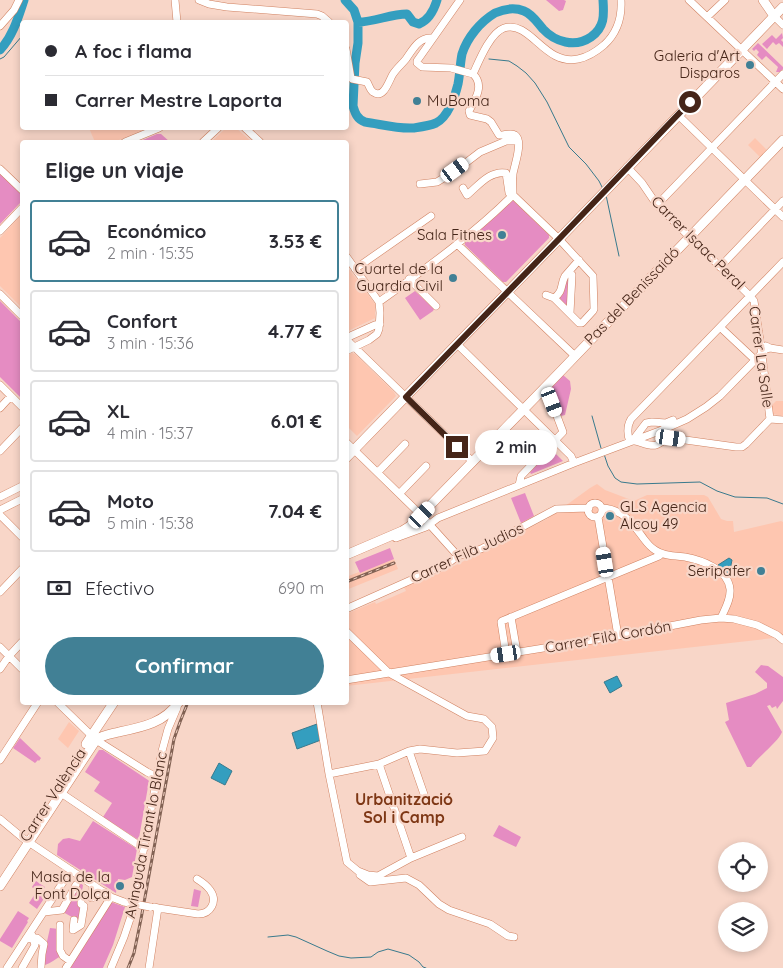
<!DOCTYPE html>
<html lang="es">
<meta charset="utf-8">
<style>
:root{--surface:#fff;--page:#f2f2f3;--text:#2b2b33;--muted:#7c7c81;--line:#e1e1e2;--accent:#418095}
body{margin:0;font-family:Quicksand,sans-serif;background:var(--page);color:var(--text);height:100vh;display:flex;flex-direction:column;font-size:19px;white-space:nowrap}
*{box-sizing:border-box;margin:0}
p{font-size:16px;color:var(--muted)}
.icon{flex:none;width:28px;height:28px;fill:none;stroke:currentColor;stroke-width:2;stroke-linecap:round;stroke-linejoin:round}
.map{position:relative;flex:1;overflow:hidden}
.panel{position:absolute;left:20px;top:140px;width:329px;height:565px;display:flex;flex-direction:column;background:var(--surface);border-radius:5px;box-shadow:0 2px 8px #0003}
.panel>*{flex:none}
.guide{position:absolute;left:20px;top:20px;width:329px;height:110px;border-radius:5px;box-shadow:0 2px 8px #0003;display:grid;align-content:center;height:110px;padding:0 25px;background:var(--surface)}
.buttons{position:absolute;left:718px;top:842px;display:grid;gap:10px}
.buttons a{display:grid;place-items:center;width:50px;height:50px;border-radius:50%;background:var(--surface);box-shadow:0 2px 8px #0003;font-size:25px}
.end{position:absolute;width:22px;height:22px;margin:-11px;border:6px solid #452518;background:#fff;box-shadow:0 0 0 2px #fff}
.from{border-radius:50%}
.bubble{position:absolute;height:35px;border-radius:18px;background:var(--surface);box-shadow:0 2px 8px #0003;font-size:16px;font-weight:700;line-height:35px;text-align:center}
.car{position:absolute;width:15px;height:30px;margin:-15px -8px;border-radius:6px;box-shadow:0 0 4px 1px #0007;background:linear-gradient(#fff 24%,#345 0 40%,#fff 0 76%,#345 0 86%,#fff 0)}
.guide b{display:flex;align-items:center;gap:18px;height:48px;font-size:19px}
.guide b+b{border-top:1px solid var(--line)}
.guide i{width:12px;height:12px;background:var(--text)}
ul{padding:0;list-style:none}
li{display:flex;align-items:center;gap:15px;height:82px;margin:0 10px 8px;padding:0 15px;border:2px solid var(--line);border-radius:5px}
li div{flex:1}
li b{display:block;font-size:19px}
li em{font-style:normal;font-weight:700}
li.on{border-color:var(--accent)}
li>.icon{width:45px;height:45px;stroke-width:1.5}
h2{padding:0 25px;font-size:22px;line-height:60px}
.pay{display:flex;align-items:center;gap:12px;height:55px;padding:0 25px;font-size:19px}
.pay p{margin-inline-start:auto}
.primary-button{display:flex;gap:10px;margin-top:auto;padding:10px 25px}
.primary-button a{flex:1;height:58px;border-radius:30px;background:var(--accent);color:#fff;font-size:20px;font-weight:700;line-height:58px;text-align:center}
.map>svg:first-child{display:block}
.built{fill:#fec6b0}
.green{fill:#e58cc2}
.water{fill:#349ebf;stroke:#397a8d}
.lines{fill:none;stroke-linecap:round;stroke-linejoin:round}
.stream{stroke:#397a8d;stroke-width:1}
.river{stroke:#349ebf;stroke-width:9}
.minor-casing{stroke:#d08160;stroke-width:8}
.major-casing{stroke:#d08160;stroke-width:10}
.minor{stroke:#fff;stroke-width:7}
.major{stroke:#fff;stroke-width:9}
.rail-casing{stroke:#826254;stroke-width:3}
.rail{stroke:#f8d6c8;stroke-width:1;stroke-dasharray:4;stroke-linecap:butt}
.minor-bridge-casing{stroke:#d08160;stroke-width:8;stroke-linecap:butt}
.minor-bridge{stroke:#fff;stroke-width:7}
.route{stroke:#452518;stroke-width:6}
.poi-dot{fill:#418095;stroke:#f8d6c8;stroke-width:2}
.labels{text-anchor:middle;stroke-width:4.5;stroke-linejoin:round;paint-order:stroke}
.poi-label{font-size:15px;fill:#452518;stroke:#f8d6c8;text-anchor:end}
.street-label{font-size:15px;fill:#452518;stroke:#f8d6c8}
.neighbourhood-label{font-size:16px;font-weight:bold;fill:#7e3715;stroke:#f8d6c8}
</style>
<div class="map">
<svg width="783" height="968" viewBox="0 0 783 968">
<rect width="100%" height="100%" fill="#f8d6c8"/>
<path class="built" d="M89,128H148L114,142H95Z
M226,128H236L252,142H211Z
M755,138L767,150L760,157L748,145Z
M22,214V308L0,286V238Z
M346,265L375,304V318L346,332Z
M352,353L355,354L394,392L396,396L357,436L346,425V356Z
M776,401H783V416L773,414L771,406Z
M597,484L605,490L634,501L647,495H704L708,497L721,519L727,521H733L734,532L781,521L783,522V637L346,686V614L375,602L376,604L406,591L404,587L419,582L452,567L547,519L590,488Z
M394,559L398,569L346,590V577L359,572L360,573Z
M69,722L79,731L68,748L58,739Z"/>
<path class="green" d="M546,0H564L566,1L563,10L559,11Z
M782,33L783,38L781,40L783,42V47L779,43L776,45L773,42L767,49L762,44L772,35L776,39Z
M758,43L783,67V69L780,72H776L778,67L766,56L762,60L757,55L759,52L756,49L754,51L752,49Z
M157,134H161L170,142H138Z
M0,173L22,194V201L0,224Z
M510,201H514L549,235V238L506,282H503L465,245V242Z
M570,275L568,308L558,297L566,278Z
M415,291L434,309L433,311L420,320L405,298Z
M0,301L22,323V399L0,377Z
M563,375L570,381L571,389L565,415L561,416L550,388Z
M551,449L563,461L531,474L530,472Z
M525,493L534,516L521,523L511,498Z
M390,548L394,559L360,573L355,562Z
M761,665L768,666L783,677V701L777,709L776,706L772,708L770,705L767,706L782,732C779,741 759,756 751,767H747L725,722L729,720L726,703L755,694L767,688V683L755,672Z
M20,738L41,758L39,761L38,760L35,763L13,748Z
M99,750H103L148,780L149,781L139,838L137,839L103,817L112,803L94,791L100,782L85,772Z
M93,821L137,849L132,877L125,880L118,879L116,893L57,855L58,844L63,839L69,838L80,841Z
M499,825L521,837L516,847L493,836Z
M36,881L45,887L43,890H42L40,893L45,897L37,909L29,903L37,891L38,892L40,889L35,886L33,888L32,887Z
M80,883L83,885L80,904L83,907L79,921L63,912Z
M194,889L201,891L198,907L191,906Z
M111,902L125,907L113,945L103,968H68Z
M18,911L29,918L27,921L28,922L12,948L0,941V939Z
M50,928L59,929L61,956C55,959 51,963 45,965L42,964Z"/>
<path class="water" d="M729,558L732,560L729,575L728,576L718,565Z
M617,676L622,686L610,693L604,682Z
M317,724L321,740L297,749L292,733Z
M219,763L232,771L225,785L211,778Z"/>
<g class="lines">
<path class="stream" d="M0,59L4,57L22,36
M489,59L509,61L517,66L526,73L535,83L547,102L569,147L586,164L599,181L603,189
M606,195L619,256
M592,416L601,448
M604,454L608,466L615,478L621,482L637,484L700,482L717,491L735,497L767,498L783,504
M268,937L288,935L296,937L327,951L339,956L351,958L371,957L378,952L388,949L409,955L419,962L423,967L426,968"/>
<path class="river" d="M345,0L354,10L358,22V43L355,63L353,106C355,113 357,119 365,122C380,124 397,129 413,128C420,127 429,126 436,123C448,117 455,97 458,84C460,74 460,64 462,54C467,38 480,22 495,13C504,9 514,7 524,11C532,14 537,22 543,29C555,42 575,48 591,37C605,27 604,15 603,0
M358,22C375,22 390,14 407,14L413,22L419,24C429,20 434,10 437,0
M0,50C13,36 18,18 24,0"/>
<g class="minor-casing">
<path id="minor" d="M175,0L177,22
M199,0L209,4L227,7L317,14L322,16L329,22
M460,0L417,61V63L422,67L451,68L473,74C485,85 475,100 469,111L470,115L487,119L491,122L499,135C503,136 511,132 515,135C524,141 514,166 513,174C512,181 513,188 513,195
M689,0L783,89
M774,16L783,25
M707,17L725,0
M0,26L14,10L19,0
M346,49L351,78L352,79L367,82C369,85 370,90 373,92C384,100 389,80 393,74C397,68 402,64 406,59C413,49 419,37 432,38
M473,74C479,61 490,33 504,28C531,20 544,66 578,59C588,57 597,51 604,45C617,33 622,17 621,0
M678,115L783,217
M245,128L260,142
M125,142L159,128
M203,142L218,128
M627,167L642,183L657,205L750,296L754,301L761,347L770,419
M0,169L22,190
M420,184L437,182L455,171L480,152L506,141H518
M463,188L467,195C478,186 490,170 506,173L509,193L513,195L559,239L593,276L594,309L593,311L582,323H579L554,298L546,295
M657,205L783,74
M0,231L22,208
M457,244L575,356
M346,256L379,302L380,313L379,329L377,334L369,340L346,351
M720,267L783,201
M355,269L431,216
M409,279L436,306
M0,294L22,316
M554,298C564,291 560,285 565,276L579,260
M379,302C425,269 473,235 513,195
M570,313L572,275
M720,327L752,357
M346,338L375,325L380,324
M346,339L473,462
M457,344L571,456L574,463
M766,346L770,348L783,350
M0,385L22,407
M0,408L11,396
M770,419L783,420
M633,440L646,423L652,422L666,423L673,420
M635,441C641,442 650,447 656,445C661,443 665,439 671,438L736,447H742L746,444L770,419
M346,442L421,515L458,556
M630,442C627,434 627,426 631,419L783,262
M0,451L22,428
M378,472L405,444
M519,485L521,476L563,432L546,387
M400,493L426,466
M0,497L22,486
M588 510a7 7 0 1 1 14 0a7 7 0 1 1-14 0Z
M602,508C623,509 633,524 644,539C647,543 650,547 655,550C663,556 675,556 685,557C701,560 728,569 730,589C731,599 725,609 721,618
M0,510L22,499
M0,515L22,537
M598,517L618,636
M396,538L426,527L438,518L574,463L662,430L687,419L706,407L720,396L762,353L766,349L770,348
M0,592L22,569
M346,609L447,564L458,556L481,549L556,509L589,508
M511,617L517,652
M0,647L22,669
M506,654L501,622L502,621L659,556L661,554
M0,669L9,656L22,642
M346,680L618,636L701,620L721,618L734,619L757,625L777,635L783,640
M57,702L96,740L147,772L157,777
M317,702L329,774L347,862L358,871L368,875L378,876L411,858L462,837
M409,751L426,800
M0,760L38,702
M379,764L411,858
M329,774L379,764L409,751L420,749L457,753L485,751L493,738L492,727L484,719L467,716L389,673L346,631
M61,793L140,846L145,847
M0,819L24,839L111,897L124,902
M360,875L370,882L406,878L419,885L439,904L449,910L490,924L508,936L514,937
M93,885L92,898L104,892
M158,908L198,914C211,914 218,901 210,890C207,886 202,882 197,879
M44,912L62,910L76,885
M74,920L73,930L81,925L84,906L81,904V902
M60,925V950L63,956L70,961
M26,939L37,938L44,944L42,954L41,967
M7,968L71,870
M22,968L35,945L32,935
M66,968L111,897
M111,968L124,937L131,916L162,751L168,729L177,708
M149,968L158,908L154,907"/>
</g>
<g class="major-casing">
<path id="major" d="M763,0L774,16
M346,458L559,239L783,7
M346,555L402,531L410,526L559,373L783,140
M86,744L114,702
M0,886L96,740C102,735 111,734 119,732C143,727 164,723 179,702"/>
</g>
<use href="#minor" class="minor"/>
<use href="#major" class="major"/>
<g class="rail-casing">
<path id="rail" d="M346,582L394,563
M128,968L134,953L141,919L174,739L180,722L188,702"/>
</g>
<use href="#rail" class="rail"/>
<g class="minor-bridge-casing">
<path id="minor-bridge" d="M124,902L150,907"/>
</g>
<use href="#minor-bridge" class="minor-bridge"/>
</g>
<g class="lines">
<path class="route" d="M457,447L406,397L559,239L690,102"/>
</g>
<g class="poi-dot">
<circle cx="750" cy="65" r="5"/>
<circle cx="417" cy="101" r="5"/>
<circle cx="502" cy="235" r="5"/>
<circle cx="453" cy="278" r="5"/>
<circle cx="610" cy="516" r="5"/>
<circle cx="761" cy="571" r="5"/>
<circle cx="120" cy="886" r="5"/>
</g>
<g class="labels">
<g class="poi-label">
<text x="740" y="61">Galeria d'Art<tspan x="740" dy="17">Disparos</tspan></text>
<text x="427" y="106" text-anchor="start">MuBoma</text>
<text x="492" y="240">Sala Fitnes</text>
<text x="443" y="274">Cuartel de la<tspan x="443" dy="17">Guardia Civil</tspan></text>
<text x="620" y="512" text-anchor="start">GLS Agencia<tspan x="620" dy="17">Alcoy 49</tspan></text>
<text x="751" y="576">Seripafer</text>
<text x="110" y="882">Masía de la<tspan x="110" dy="17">Font Dolça</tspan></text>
</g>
<g class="street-label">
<text transform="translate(698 243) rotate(45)" y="5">Carrer Isaac Peral</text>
<text transform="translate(632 296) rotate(-46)" y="5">Pas del Benissaidó</text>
<text transform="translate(761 357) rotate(82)" y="5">Carrer La Salle</text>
<text transform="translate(467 553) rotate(-25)" y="5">Carrer Filà Judios</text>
<text transform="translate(608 637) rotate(-10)" y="5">Carrer Filà Cordón</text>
<text transform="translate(53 795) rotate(-57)" y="5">Carrer València</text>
<text transform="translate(146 835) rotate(-79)" y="5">Avinguda Tirant lo Blanc</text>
</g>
<g class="neighbourhood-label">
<text x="404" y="805">Urbanització<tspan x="404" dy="18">Sol i Camp</tspan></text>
</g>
</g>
</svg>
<div class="buttons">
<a><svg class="icon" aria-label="locate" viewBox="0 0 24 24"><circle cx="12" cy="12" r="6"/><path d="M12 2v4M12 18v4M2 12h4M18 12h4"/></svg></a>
<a><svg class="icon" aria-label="layers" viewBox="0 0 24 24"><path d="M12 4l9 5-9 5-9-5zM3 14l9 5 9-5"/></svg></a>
</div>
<i class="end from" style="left:690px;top:102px"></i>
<i class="end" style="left:457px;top:447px"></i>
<div class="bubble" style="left:475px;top:430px;width:82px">2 min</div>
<i class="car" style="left:455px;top:170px;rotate:54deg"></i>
<i class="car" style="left:552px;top:402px;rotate:159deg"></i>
<i class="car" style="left:671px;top:438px;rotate:98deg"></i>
<i class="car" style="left:422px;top:515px;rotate:44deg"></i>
<i class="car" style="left:605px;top:562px;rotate:351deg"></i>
<i class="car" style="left:506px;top:654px;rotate:261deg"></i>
<div class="guide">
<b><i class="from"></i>A foc i flama</b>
<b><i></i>Carrer Mestre Laporta</b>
</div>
<section class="panel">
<h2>Elige un viaje</h2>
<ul>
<li class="on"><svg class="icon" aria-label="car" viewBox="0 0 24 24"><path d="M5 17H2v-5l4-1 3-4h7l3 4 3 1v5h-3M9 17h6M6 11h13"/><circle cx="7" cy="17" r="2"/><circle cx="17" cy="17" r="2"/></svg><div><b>Económico</b><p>2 min · 15:35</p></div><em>3.53 €</em></li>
<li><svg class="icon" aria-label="car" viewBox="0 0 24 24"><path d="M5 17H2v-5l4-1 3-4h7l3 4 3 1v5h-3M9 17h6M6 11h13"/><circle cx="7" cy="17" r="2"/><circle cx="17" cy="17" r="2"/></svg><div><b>Confort</b><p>3 min · 15:36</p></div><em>4.77 €</em></li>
<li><svg class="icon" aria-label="car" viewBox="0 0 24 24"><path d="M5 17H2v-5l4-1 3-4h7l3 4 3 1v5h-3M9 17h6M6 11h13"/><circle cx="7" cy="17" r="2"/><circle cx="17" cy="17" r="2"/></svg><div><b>XL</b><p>4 min · 15:37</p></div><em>6.01 €</em></li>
<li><svg class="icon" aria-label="car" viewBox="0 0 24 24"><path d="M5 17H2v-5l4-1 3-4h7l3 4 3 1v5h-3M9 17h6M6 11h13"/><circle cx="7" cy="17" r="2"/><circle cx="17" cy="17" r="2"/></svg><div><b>Moto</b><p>5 min · 15:38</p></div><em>7.04 €</em></li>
</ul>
<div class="pay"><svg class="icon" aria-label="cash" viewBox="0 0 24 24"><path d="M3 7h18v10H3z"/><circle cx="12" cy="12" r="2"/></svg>Efectivo<p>690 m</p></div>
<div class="primary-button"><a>Confirmar</a></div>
</section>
</div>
